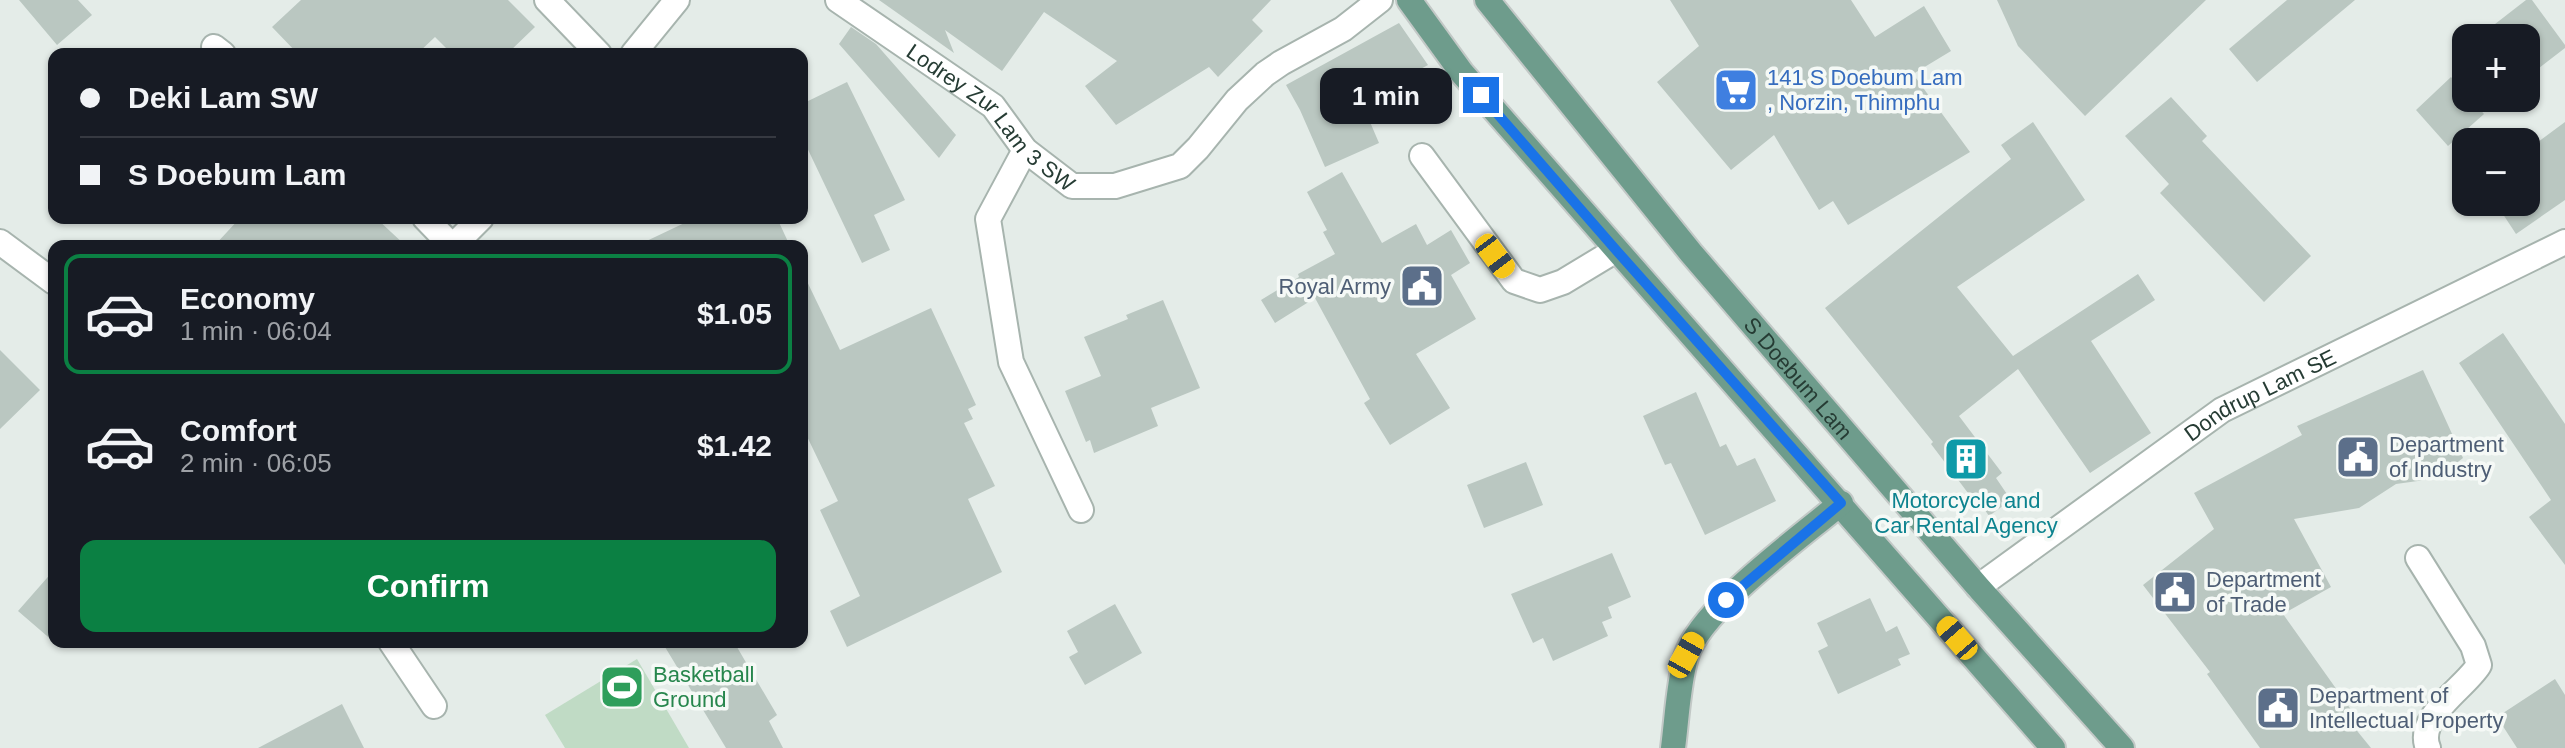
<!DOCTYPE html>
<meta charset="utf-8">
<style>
:root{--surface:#171b24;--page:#20242c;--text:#f1f3f6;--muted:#9ea1a6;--line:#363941;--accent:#0b8043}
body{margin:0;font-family:Arial,sans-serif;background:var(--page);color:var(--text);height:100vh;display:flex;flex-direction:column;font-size:30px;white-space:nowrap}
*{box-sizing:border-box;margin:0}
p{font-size:26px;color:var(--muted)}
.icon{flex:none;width:44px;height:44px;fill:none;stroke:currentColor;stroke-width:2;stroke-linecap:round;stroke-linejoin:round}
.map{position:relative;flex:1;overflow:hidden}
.drawer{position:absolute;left:48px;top:240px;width:760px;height:408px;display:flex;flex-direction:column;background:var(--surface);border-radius:16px;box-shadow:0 2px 6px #0004}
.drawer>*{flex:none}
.guide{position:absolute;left:48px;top:48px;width:760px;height:176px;border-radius:16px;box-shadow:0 2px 6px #0004;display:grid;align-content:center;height:176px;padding:0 32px;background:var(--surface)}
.buttons{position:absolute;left:2452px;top:24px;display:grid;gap:16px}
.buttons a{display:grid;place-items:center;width:88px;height:88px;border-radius:16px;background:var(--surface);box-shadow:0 2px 6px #0004;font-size:40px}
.end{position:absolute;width:36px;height:36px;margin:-18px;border:10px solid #1a73e8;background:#fff;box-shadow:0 0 0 4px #fff}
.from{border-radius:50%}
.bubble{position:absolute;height:56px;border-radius:16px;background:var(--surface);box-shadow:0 2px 6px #0004;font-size:26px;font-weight:700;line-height:56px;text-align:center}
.car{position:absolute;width:24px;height:48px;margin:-24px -12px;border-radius:10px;box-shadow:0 0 6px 2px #0007;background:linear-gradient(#f5c518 24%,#345 0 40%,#f5c518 0 76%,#345 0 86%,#f5c518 0)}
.guide b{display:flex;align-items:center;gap:28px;height:76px;font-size:30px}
.guide b+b{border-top:2px solid var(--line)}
.guide i{width:20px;height:20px;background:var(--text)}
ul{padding:14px 0 0;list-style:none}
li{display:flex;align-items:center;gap:24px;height:120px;margin:0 16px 12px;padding:0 16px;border:4px solid transparent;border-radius:16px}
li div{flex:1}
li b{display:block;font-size:30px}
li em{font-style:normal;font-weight:700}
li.current{border-color:var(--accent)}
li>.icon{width:72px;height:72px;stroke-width:1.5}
.action{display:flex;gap:16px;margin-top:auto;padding:16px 32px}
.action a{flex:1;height:92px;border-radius:16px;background:var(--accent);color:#fff;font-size:32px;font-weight:700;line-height:92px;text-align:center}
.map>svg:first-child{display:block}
.green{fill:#c0dbc5}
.building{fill:#bac7c1}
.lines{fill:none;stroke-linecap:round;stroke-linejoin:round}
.minor-casing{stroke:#a7b4ae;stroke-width:28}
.major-casing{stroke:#c2c8c6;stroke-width:28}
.minor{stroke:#fff;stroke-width:24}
.major{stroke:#6e9c8c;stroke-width:24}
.route{stroke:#1a73e8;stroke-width:10}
.labels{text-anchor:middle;stroke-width:7;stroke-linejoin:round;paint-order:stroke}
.shop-label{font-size:22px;fill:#366cbe;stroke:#f5f9f6;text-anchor:start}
.street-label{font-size:22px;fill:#263c34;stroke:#f5f9f6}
.service-label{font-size:22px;fill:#4e5e75;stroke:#f5f9f6;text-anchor:start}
.culture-label{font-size:22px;fill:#0d838f;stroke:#f5f9f6}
.leisure-label{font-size:22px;fill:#27864d;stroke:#f5f9f6;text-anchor:start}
</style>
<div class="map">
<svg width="2565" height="748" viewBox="0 0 2565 748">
<rect width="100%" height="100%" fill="#e4ece8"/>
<path class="green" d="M637,659L689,748H565L545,715Z"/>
<path class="building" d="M19,0H78L92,15L57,45Z
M301,0H508L535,27L507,54H452L435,37L417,54H298L272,27Z
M879,0H1271L1252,20L1263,31L1218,77L1209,67L1116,125L1085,86L1117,61L1044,12L1002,71L945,30L954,53Z
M1670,0H1851L1875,37L1924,6L1951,51L1913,74L1970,152L1848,225L1833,201L1819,210L1774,135L1731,170L1657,82L1699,46Z
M1997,0H2206L2085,116L2018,46Z
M2287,0H2355L2257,82L2229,49Z
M2526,0H2532L2565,45V48L2526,78V38H2477Z
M1399,23L1428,65L1361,101L1379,143L1325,167L1300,110L1286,85Z
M851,27L876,44L956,135L939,158L839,44Z
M2451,77L2466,94V98H2470L2484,114L2448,146L2416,110Z
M847,82L905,200L874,215L890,250L862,263L802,137V104Z
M2171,97L2207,136L2202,141L2311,256L2264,302L2160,193L2169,184L2125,136Z
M2033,122L2085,200L1957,287L2013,356L2138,274L2155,300L2091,341L2151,433L2090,473L2018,369L1959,416L2002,473L1996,478L2011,500L1989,516L1974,494L1971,497L1931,444L1933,442L1825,308L2011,159L2001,145Z
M2565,122V200L2516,234L2495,202H2526V151Z
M1342,172L1382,243L1416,224L1427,245L1451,230L1470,263L1451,275L1476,319L1416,354L1450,408L1390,445L1364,403L1370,399L1315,298L1275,323L1261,300L1299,277L1298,274L1335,254L1323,232L1327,230L1307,192Z
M240,218H376L406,246H214Z
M695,218H777L790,246H636Z
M802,271L840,350L931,308L976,405L968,409L973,419L964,423L995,486L968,499L1002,572L847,647L830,611L860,596L820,510L838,501L802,426Z
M1163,300L1200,388L1151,408L1158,426L1094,453L1090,440L1086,442L1065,391L1101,376L1084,337L1128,319L1126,315Z
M2503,333L2565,424V565L2529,517L2551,500L2459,363Z
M0,350L40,390L0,429Z
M2423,370L2463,458L2446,471L2425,480L2396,484L2359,508L2294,519L2331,587L2283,614L2352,711L2345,716L2371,748H2260L2207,674L2210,672L2143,585L2214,529L2194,493L2302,435L2297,426Z
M1696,392L1720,447L1726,444L1737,466L1755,458L1776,501L1705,535L1671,463L1665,465L1643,416Z
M1526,462L1543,505L1484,528L1467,485Z
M1612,553L1631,597L1608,607L1612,618L1602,622L1608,636L1553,661L1543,638L1533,643L1511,594Z
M54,570V642L18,611Z
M1870,598L1886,632L1897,626L1910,654L1898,659L1901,665L1838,694L1818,651L1828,646L1817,623Z
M1115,604L1142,653L1085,685L1069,657L1078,652L1067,631Z
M662,642H734L777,715L769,721L783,748H726Z
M2555,679L2565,695V748H2517L2497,717Z
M342,704L364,748H258Z"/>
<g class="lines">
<g class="minor-casing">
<g id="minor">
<path d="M547,0L599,54"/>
<path id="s1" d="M838,0L993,106L1025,150L1072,186H1115L1180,166L1198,148L1237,100L1265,74L1281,63L1343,29L1380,0"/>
<path d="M214,47L223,54"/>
<path d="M633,54L677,0"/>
<path d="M1025,150L988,219L1011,362L1081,510"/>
<path d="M1422,156L1514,281L1540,290L1563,282L1616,250"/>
<path d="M425,218L452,246"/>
<path d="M0,242L54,282"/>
<path d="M453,246L481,218"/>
<path d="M2418,558L2473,646L2479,665C2465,688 2415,717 2428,748"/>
<path id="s2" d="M1978,587L2222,410L2565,242"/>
<path d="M391,642L434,706"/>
</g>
</g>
<g class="major-casing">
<g id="major">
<path d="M1409,0L1462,73L2053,748"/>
<path id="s3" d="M1487,0L1691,253L1978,587L2122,748"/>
<path d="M1673,748C1677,718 1678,686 1686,657C1699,610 1802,536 1841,503"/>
</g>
</g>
<use href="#minor" class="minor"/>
<use href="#major" class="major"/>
</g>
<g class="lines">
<path class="route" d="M1481,95L1616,250L1841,503L1726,600"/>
</g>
<defs>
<g id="supermarket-square" transform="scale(2.3)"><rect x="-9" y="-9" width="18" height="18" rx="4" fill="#3f7fe0" stroke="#f5f9f6"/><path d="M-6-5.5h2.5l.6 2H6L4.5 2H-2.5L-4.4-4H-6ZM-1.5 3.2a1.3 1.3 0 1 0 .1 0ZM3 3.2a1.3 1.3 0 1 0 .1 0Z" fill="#fff"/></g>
<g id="civic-square" transform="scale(2.3)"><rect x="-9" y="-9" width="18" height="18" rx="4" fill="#5c6f8a" stroke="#f5f9f6"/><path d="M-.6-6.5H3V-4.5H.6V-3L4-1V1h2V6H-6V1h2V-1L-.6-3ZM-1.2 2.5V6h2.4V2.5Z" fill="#fff"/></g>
<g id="building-square" transform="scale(2.3)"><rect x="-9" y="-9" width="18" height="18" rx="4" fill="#0f9aa8" stroke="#f5f9f6"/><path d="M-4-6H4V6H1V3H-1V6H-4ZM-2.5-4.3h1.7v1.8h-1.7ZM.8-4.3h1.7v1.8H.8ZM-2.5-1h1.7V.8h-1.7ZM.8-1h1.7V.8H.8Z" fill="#fff"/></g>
<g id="stadium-square" transform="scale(2.3)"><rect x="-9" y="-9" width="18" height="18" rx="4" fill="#2e9e5b" stroke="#f5f9f6"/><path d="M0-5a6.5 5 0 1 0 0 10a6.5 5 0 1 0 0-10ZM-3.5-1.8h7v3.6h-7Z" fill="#fff"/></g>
</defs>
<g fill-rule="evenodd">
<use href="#supermarket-square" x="1736" y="90"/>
<use href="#civic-square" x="1422" y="286"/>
<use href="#civic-square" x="2358" y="457"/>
<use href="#building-square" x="1966" y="459"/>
<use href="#civic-square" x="2175" y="592"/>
<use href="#stadium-square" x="622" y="687"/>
<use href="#civic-square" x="2278" y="708"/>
</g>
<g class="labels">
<g class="shop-label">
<text x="1767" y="85">141 S Doebum Lam<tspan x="1767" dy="25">, Norzin, Thimphu</tspan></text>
</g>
<g class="street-label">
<text dy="8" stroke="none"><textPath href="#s1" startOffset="194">Lodrey Zur Lam 3 SW</textPath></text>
<text dy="8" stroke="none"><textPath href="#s3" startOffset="490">S Doebum Lam</textPath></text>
<text dy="8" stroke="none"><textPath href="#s2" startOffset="342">Dondrup Lam SE</textPath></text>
</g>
<g class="service-label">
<text x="1391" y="294" text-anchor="end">Royal Army</text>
<text x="2389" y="452">Department<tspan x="2389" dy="25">of Industry</tspan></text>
<text x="2206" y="587">Department<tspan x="2206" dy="25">of Trade</tspan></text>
<text x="2309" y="703">Department of<tspan x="2309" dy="25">Intellectual Property</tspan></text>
</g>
<g class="culture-label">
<text x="1966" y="508">Motorcycle and<tspan x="1966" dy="25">Car Rental Agency</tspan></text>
</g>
<g class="leisure-label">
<text x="653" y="682">Basketball<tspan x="653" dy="25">Ground</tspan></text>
</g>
</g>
</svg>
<div class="buttons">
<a>+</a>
<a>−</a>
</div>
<i class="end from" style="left:1726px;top:600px"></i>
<i class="end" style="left:1481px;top:95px"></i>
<div class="bubble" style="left:1320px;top:68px;width:132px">1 min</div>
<i class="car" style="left:1495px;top:256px;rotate:143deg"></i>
<i class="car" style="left:1957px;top:638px;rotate:319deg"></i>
<i class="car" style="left:1686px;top:655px;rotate:29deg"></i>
<div class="guide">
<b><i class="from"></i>Deki Lam SW</b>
<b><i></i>S Doebum Lam</b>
</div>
<section class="drawer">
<ul>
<li class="current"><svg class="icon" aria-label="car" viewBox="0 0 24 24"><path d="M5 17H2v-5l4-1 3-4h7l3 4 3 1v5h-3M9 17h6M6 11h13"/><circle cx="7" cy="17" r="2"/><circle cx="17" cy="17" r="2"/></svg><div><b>Economy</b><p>1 min · 06:04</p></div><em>$1.05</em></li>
<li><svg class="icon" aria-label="car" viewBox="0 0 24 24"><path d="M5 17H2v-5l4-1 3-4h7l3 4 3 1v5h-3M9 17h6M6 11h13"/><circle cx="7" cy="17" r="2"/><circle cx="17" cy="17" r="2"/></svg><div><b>Comfort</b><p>2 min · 06:05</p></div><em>$1.42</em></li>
</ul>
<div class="action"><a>Confirm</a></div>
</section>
</div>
